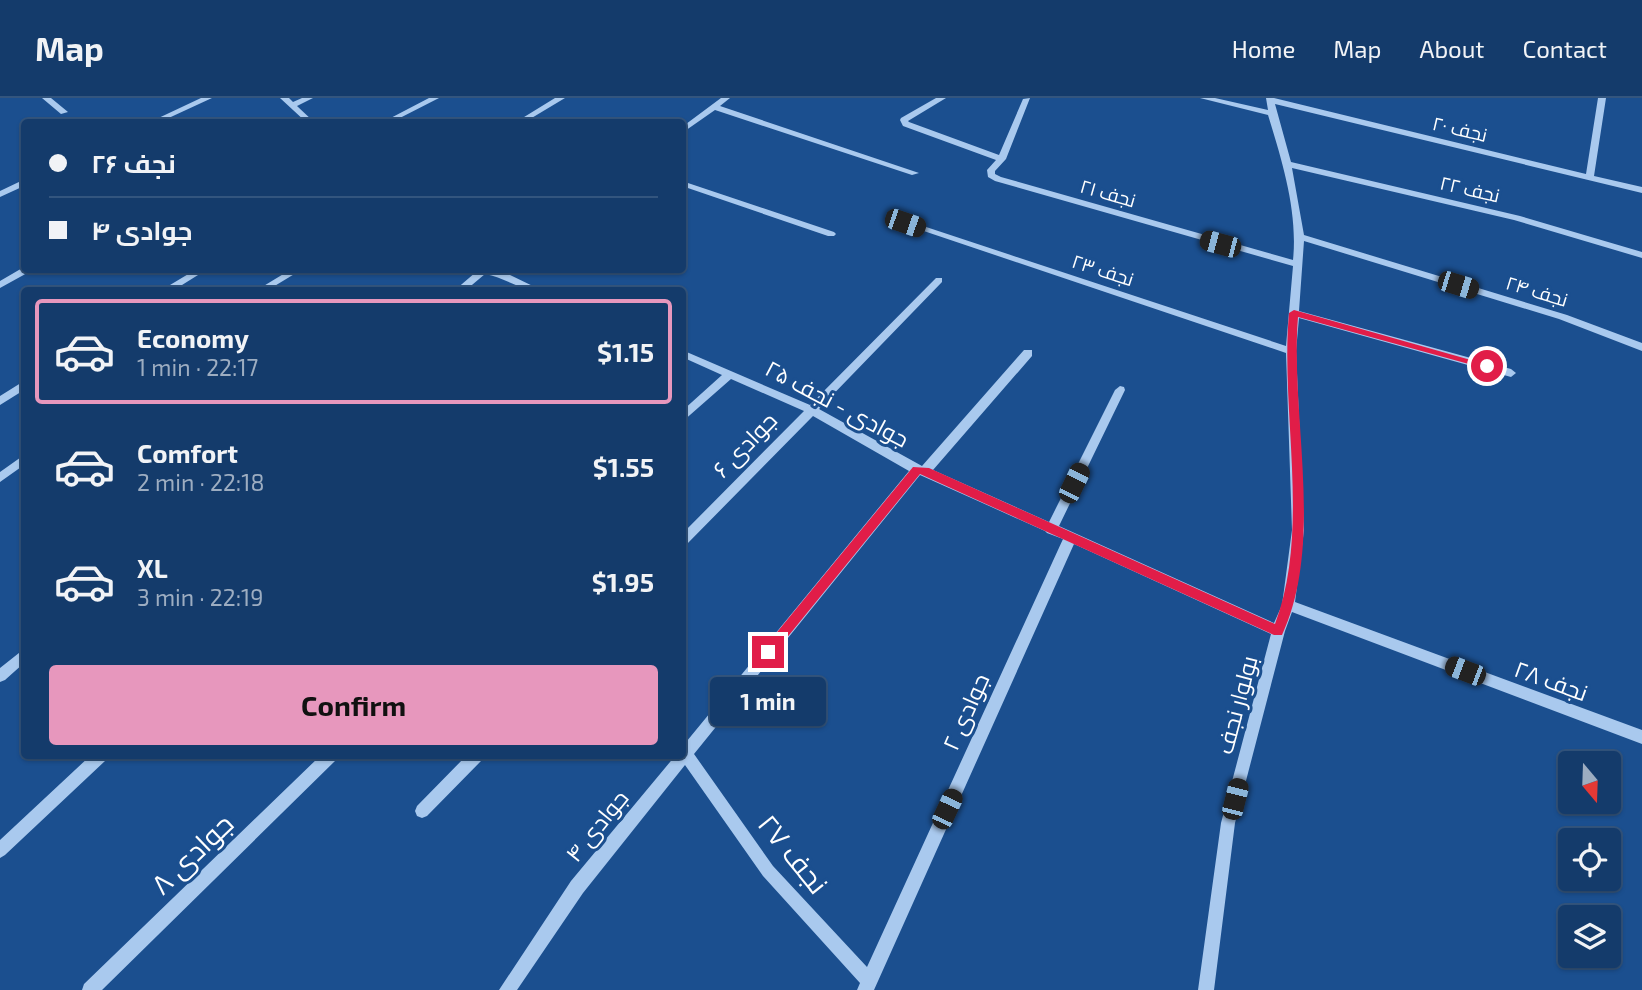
<!DOCTYPE html>
<meta charset="utf-8">
<style>
:root{--surface:#143b6b;--page:#1d4271;--text:#f1f3f6;--muted:#9dadc1;--line:#33557e;--accent:#e797bd}
body{margin:0;font-family:"Exo 2",Cairo,sans-serif;background:var(--page);color:var(--text);height:100vh;display:flex;flex-direction:column;font-size:26px;white-space:nowrap}
*{box-sizing:border-box;margin:0}
p{font-size:23px;color:var(--muted)}
.icon{flex:none;width:38px;height:38px;fill:none;stroke:currentColor;stroke-width:2;stroke-linecap:round;stroke-linejoin:round}
.map{position:relative;flex:1;overflow:hidden}
.side{position:absolute;left:21px;top:189px;width:665px;height:472px;display:flex;flex-direction:column;background:var(--surface);border-radius:7px;box-shadow:0 2px 5px #0004,0 0 0 2px var(--line)}
.side>*{flex:none}
.banner{position:absolute;left:21px;top:21px;width:665px;height:154px;border-radius:7px;box-shadow:0 2px 5px #0004,0 0 0 2px var(--line);display:grid;align-content:center;height:154px;padding:0 28px;background:var(--surface)}
.needle{width:46px;rotate:161deg}
.tools{position:absolute;left:1558px;top:653px;display:grid;gap:14px}
.tools a{display:grid;place-items:center;width:63px;height:63px;border-radius:7px;background:var(--surface);box-shadow:0 2px 5px #0004,0 0 0 2px var(--line);font-size:35px}
.end{position:absolute;width:32px;height:32px;margin:-16px;border:9px solid #e11d48;background:#fff;box-shadow:0 0 0 4px #fff}
.from{border-radius:50%}
.bubble{position:absolute;height:49px;border-radius:7px;background:var(--surface);box-shadow:0 2px 5px #0004,0 0 0 2px var(--line);font-size:23px;font-weight:700;line-height:49px;text-align:center}
.car{position:absolute;width:21px;height:42px;margin:-21px -10px;border-radius:9px;box-shadow:0 0 5px 2px #0007;background:linear-gradient(#222 24%,#8ab4d8 0 40%,#222 0 76%,#8ab4d8 0 86%,#222 0)}
.banner b{display:flex;align-items:center;gap:24px;height:66px;font-size:26px}
.banner b+b{border-top:2px solid var(--line)}
.banner i{width:18px;height:18px;background:var(--text)}
ul{padding:12px 0 0;list-style:none}
li{display:flex;align-items:center;gap:21px;height:105px;margin:0 14px 10px;padding:0 14px;border:4px solid transparent;border-radius:7px}
li div{flex:1}
li b{display:block;font-size:26px}
li em{font-style:normal;font-weight:700}
li.current{border-color:var(--accent)}
li>.icon{width:63px;height:63px;stroke-width:1.5}
.action{display:flex;gap:14px;margin-top:auto;padding:14px 28px}
.action a{flex:1;height:80px;border-radius:7px;background:var(--accent);color:#111;font-size:28px;font-weight:700;line-height:80px;text-align:center}
header{display:flex;align-items:center;gap:42px;box-sizing:border-box;height:98px;padding:0 35px;background:var(--surface);border-bottom:2px solid var(--line)}
header strong{font-size:33px}
nav{display:flex;gap:38px;margin-inline-start:auto;font-size:24px}
.map>svg:first-child{display:block}
.lines{fill:none;stroke-linecap:round;stroke-linejoin:round}
.minor{fill:#a9c9ee;fill-rule:evenodd}
.route{fill:#e11d48}
.labels{text-anchor:middle;stroke-width:6;stroke-linejoin:round;paint-order:stroke}
.far-street-label{font-size:19px;fill:#fff;stroke:#1b4f8f}
.street-label{font-size:23px;fill:#fff;stroke:#1b4f8f}
.near-street-label{font-size:28px;fill:#fff;stroke:#1b4f8f}
</style>
<header>
<strong>Map</strong>
<nav><a>Home</a><a>Map</a><a>About</a><a>Contact</a></nav>
</header>
<div class="map">
<svg width="1642" height="892" viewBox="0 0 1642 892">
<rect width="100%" height="100%" fill="#1b4f8f"/>
<g class="lines">
<path class="minor" d="M42,0H51L68,14L61,16Z
M201,0H212L160,24H150Z
M280,0H289L293,4L302,0H313L297,8L314,24H306Z
M429,0H439L392,24H383Z
M555,0H565L525,24H516Z
M721,0H730L720,8L919,75L912,77L715,12L682,35V29Z
M936,0H946L908,23L909,24L999,57L1023,1L1030,0L1006,61L995,73V76L1001,79L1293,162C1298,113 1282,63 1268,17L1200,0H1215L1268,12L1266,0H1274L1586,76L1598,0H1606L1594,78L1642,89V95L1275,6L1291,64L1520,118L1642,154V160L1514,122L1292,70L1304,137L1567,217L1642,245V253L1559,221L1304,143L1299,213L1511,271L1516,275L1511,279L1299,220L1296,253L1304,432L1295,504L1642,632V646L1292,514L1285,533L1235,725L1214,892H1198L1221,725L1271,536L1074,446L874,892H857L860,885L763,778L685,667L583,795L517,892H499L571,783L675,658H682V649L909,373L813,318L686,447L682,449V436L804,313L731,281L682,324V313L722,277L682,259V252L810,307L936,180H942V184L819,311L922,368L1024,252H1032V258L933,372L1049,424L1115,292L1120,288L1124,289L1125,292L1059,428L1274,525L1282,507L1292,432L1286,255L900,125L905,122L908,123L1286,248L1293,168L995,83L988,79L987,72L996,62L903,28L900,22L901,20ZM920,377L1045,433L1047,435L1063,441L867,869L773,768L694,656Z
M21,83H24V88L0,99V93Z
M682,83L834,134L836,136L834,138H828L682,88Z
M24,169V172H30L29,174L0,190V183Z
M195,172H206L174,192H163L165,190Z
M290,172H301L268,192H257Z
M475,172L502,173L541,192C521,194 505,179 485,176L466,192H455L476,174Z
M24,283V292L0,307V298Z
M24,357V367L0,384V374Z
M24,551V565L5,582L0,584V570Z
M90,658H107L105,663L5,757L0,760V742Z
M320,658H337L335,663L102,892H82L84,886Z
M466,658H483L481,663L427,718L422,720L417,718L415,713L417,708Z"/>
</g>
<path class="route" d="M1294,212L1492,268L1487,271L1298,219C1290,319 1325,444 1282,537H1274L920,376L772,558H764V550L913,369L929,370L1275,526C1311,431 1280,315 1289,215Z"/>
<g class="labels">
<g class="far-street-label">
<text transform="translate(1460 31) rotate(13)" y="7">نجف ۲۰</text>
<text transform="translate(1470 91) rotate(13)" y="7">نجف ۲۲</text>
<text transform="translate(1108 95) rotate(16)" y="7">نجف ۲۱</text>
<text transform="translate(1103 172) rotate(18)" y="7">نجف ۲۳</text>
<text transform="translate(1537 193) rotate(17)" y="7">نجف ۲۴</text>
</g>
<g class="street-label">
<text transform="translate(837 306) rotate(28)" y="8">جوادی - نجف ۲۵</text>
<text transform="translate(745 347) rotate(-46)" y="8">جوادی ۶</text>
<text transform="translate(1551 583) rotate(20)" y="8">نجف ۲۸</text>
<text transform="translate(1237 607) rotate(-75)" y="8">بولوار نجف</text>
<text transform="translate(966 614) rotate(-66)" y="8">جوادی ۲</text>
<text transform="translate(597 728) rotate(-51)" y="8">جوادی ۴</text>
</g>
<g class="near-street-label">
<text transform="translate(192 756) rotate(-44)" y="10">جوادی ۸</text>
<text transform="translate(793 756) rotate(51)" y="10">نجف ۲۷</text>
</g>
</g>
</svg>
<div class="tools">
<a><svg class="needle" viewBox="-14 -14 28 28"><path d="M0-13l5 13h-10z" fill="#e53935"/><path d="M0 13l5-13h-10z" fill="#9dadc1"/></svg></a>
<a><svg class="icon" aria-label="locate" viewBox="0 0 24 24"><circle cx="12" cy="12" r="6"/><path d="M12 2v4M12 18v4M2 12h4M18 12h4"/></svg></a>
<a><svg class="icon" aria-label="layers" viewBox="0 0 24 24"><path d="M12 4l9 5-9 5-9-5zM3 14l9 5 9-5"/></svg></a>
</div>
<i class="end from" style="left:1487px;top:268px"></i>
<i class="end" style="left:768px;top:554px"></i>
<div class="bubble" style="left:710px;top:579px;width:116px">1 min</div>
<i class="car" style="left:905px;top:125px;rotate:109deg"></i>
<i class="car" style="left:1220px;top:146px;rotate:285deg"></i>
<i class="car" style="left:1458px;top:187px;rotate:107deg"></i>
<i class="car" style="left:1074px;top:385px;rotate:26deg"></i>
<i class="car" style="left:1465px;top:573px;rotate:291deg"></i>
<i class="car" style="left:1235px;top:701px;rotate:14deg"></i>
<i class="car" style="left:947px;top:711px;rotate:25deg"></i>
<div class="banner">
<b><i class="from"></i>نجف ۲۶</b>
<b><i></i>جوادی ۴</b>
</div>
<section class="side">
<ul>
<li class="current"><svg class="icon" aria-label="car" viewBox="0 0 24 24"><path d="M5 17H2v-5l4-1 3-4h7l3 4 3 1v5h-3M9 17h6M6 11h13"/><circle cx="7" cy="17" r="2"/><circle cx="17" cy="17" r="2"/></svg><div><b>Economy</b><p>1 min · 22:17</p></div><em>$1.15</em></li>
<li><svg class="icon" aria-label="car" viewBox="0 0 24 24"><path d="M5 17H2v-5l4-1 3-4h7l3 4 3 1v5h-3M9 17h6M6 11h13"/><circle cx="7" cy="17" r="2"/><circle cx="17" cy="17" r="2"/></svg><div><b>Comfort</b><p>2 min · 22:18</p></div><em>$1.55</em></li>
<li><svg class="icon" aria-label="car" viewBox="0 0 24 24"><path d="M5 17H2v-5l4-1 3-4h7l3 4 3 1v5h-3M9 17h6M6 11h13"/><circle cx="7" cy="17" r="2"/><circle cx="17" cy="17" r="2"/></svg><div><b>XL</b><p>3 min · 22:19</p></div><em>$1.95</em></li>
</ul>
<div class="action"><a>Confirm</a></div>
</section>
</div>
